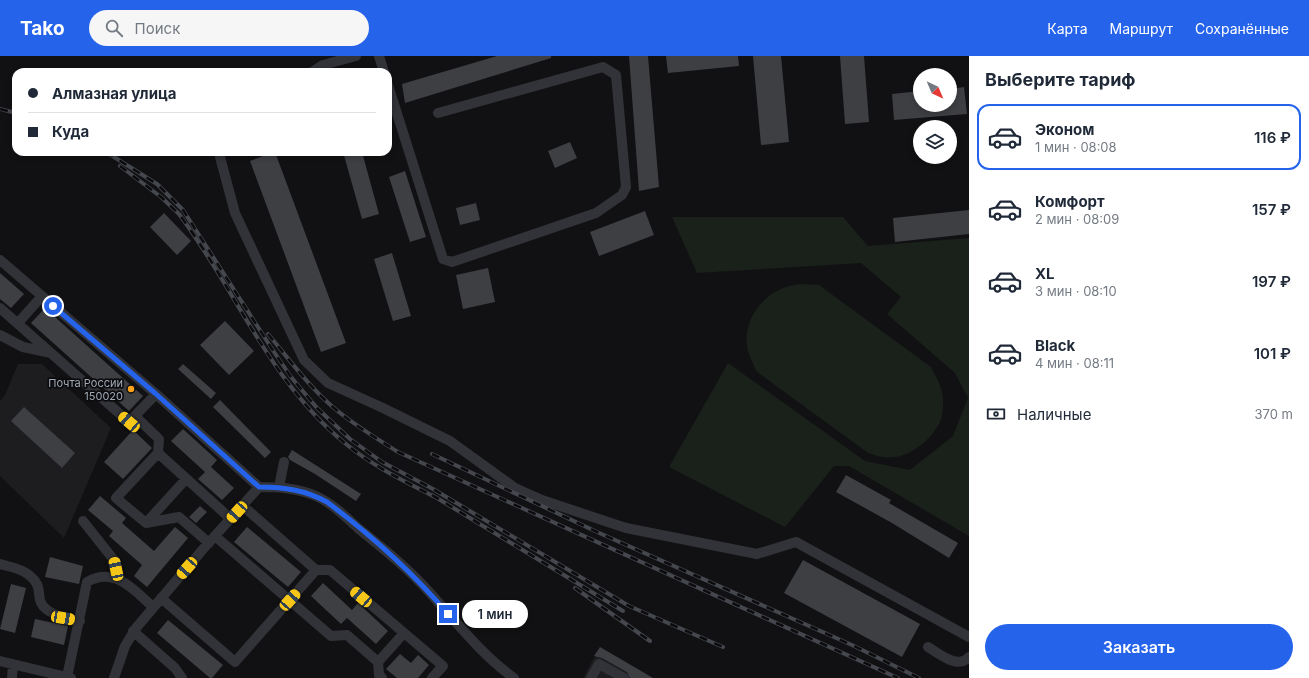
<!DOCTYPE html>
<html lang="ru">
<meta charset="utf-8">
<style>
:root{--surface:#fff;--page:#f6f6f7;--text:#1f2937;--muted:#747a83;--line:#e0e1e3;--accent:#2563eb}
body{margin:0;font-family:Inter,sans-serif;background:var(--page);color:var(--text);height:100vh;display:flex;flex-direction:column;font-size:15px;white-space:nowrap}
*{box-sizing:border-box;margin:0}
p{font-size:13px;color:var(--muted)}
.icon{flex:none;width:22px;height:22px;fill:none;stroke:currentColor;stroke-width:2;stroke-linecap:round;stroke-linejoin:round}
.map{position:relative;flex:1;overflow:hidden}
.panel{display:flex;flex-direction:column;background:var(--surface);width:340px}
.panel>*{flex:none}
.hud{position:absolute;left:12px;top:12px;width:380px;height:88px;border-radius:12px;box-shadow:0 2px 6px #0003;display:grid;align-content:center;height:88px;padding:0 16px;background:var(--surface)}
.needle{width:26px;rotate:136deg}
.tools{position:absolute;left:913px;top:12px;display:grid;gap:8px}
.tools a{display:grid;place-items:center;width:44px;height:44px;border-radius:50%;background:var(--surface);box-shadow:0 2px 6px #0003;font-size:20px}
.end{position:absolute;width:18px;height:18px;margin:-9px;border:5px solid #2563eb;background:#fff;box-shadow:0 0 0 2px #fff}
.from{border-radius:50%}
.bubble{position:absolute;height:28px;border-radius:14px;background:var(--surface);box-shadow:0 2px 6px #0003;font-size:13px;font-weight:600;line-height:28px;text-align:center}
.car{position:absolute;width:12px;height:24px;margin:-12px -6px;border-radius:5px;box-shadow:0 0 3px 1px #0007;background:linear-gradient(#f5c518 24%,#345 0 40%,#f5c518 0 76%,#345 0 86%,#f5c518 0)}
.hud b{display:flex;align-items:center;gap:14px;height:38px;font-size:15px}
.hud b+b{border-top:1px solid var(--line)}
.hud i{width:10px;height:10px;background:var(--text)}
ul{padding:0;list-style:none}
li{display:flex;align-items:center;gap:12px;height:66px;margin:0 8px 6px;padding:0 8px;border:2px solid transparent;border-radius:12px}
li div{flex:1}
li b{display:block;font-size:15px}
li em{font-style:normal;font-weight:600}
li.active{border-color:var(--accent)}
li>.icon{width:36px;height:36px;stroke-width:1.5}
h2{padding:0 16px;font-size:18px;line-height:48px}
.pay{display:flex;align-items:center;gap:10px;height:44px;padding:0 16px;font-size:15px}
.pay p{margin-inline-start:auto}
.primary-button{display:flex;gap:8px;margin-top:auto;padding:8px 16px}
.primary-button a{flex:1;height:46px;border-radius:24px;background:var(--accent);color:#fff;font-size:16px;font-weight:600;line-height:46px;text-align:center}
header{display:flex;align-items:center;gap:24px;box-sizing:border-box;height:56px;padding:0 20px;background:var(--accent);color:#fff}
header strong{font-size:19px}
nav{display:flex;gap:22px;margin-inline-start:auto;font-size:14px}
.search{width:280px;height:36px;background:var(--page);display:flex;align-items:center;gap:10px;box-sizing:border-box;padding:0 14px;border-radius:22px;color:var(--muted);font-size:15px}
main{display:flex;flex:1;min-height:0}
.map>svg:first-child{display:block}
.built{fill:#1d1d20}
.green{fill:#19211a}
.building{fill:#3d3f43}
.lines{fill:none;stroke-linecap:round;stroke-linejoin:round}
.minor{stroke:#323338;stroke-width:10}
.rail-casing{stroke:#45474e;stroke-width:4}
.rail{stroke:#0c0c0e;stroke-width:2.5;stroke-dasharray:8;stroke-linecap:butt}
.route{stroke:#2563eb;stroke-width:5}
.poi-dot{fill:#ffa31d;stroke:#0c0c0e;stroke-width:1.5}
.labels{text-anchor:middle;stroke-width:3.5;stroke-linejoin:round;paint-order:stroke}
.poi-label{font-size:11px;fill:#a1a9b5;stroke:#0c0c0e;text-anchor:end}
</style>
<header>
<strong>Tako</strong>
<div class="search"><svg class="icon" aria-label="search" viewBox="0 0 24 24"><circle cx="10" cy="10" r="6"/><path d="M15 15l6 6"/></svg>Поиск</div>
<nav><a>Карта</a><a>Маршрут</a><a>Сохранённые</a></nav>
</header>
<main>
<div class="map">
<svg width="969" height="622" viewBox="0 0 969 622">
<rect width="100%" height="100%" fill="#111113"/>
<path class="built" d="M18,308H42L111,372L64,482L0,420V345L5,339Z
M600,591L653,622H583Z"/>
<path class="green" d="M672,161H843L868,190L969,182V480L849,410H834L785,471L669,411L728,307L865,405L910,414L953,380L968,342L955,317L887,258L901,241L861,207L697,217Z
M802,228L819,229L931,311C937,322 944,335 943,348C943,353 942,362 940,366C930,386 906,405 883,401C878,401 873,398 868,397L756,315C754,309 750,302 748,295C741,267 760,240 786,231C791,229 797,229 802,228Z"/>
<path class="building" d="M497,0H551V2L405,47L402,28Z
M629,0H648L659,131L639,135Z
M666,0H738L739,10L668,17Z
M753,0H781L789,86L761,89Z
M840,0H864L869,66L845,68Z
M964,31L967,58L894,64L892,38L920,35V49H950V33Z
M570,86L577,102L555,112L548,95Z
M273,96H275L346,287L321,296L250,105Z
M343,96H362L379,158L362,163Z
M405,115L426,181L410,186L389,121Z
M476,147L480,164L460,169L456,152Z
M969,154V178L895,186L893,162Z
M645,155L654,179L599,200L590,176Z
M164,157L191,185L177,199L150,171Z
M392,197L411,260L393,265L374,203Z
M488,212L495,246L463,253L456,219Z
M0,217L24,238L11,252L0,243Z
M45,252L143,340L129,355L31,267Z
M225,265L254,295L229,319L200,289Z
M183,308L216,337L211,343L178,313Z
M220,344L271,396L265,402L213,351Z
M24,351L75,397L62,412L11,365Z
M183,373L217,404L211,411L234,432L222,444L198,423L205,416L171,385Z
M133,374L152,392L123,423L104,406Z
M292,394L361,438L356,445L315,418L290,404L288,401Z
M846,419L891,444L889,447L958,487L949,502L892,467L836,436Z
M100,440L126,462L122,467L154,495L175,471L188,482L147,531L134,520L142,509L109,480L113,475L88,454Z
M200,450L207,456L196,467L189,461Z
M247,471L301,516L288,531L234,486Z
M50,501L83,510L79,528L45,521Z
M803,504L920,568L902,601L784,537Z
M323,527L352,554L358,547L388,575L376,588L347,562L341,568L311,540Z
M11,528L26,532L15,577L0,573Z
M35,563L68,570L64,589L31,581Z
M168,564L223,609L212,622H210L157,577Z
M600,591L653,622H630L627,616L602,602L594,600Z
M400,598L411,607L418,599L429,609L418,622H397L386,613Z"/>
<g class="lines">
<path class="minor" d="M379,0L384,16
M312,16L323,9L356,0
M388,29L443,203L452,206L596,157L622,139L626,131L616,19L603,11L438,57
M221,96L220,101L235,157L304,304L328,327L383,352L450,385L515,432L542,444L626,472L757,498L796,486L969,581
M0,204L156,338L259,431
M0,252L129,366L156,338
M18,267L42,240
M0,279L23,291L51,297
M135,360L159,383L158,397
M186,423L146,467L116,442L158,397L231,463
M279,431L284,406
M243,450L316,514H330L443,610L432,622
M83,465L114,504L118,522
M146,467L179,461L209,487
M215,480L331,580L347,579L378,606L379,619L382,622
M0,508C10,511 21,512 29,519C40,528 38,533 40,544C43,558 68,563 80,565
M161,542L235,606L316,514
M133,575L175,612L182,622
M928,591C938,597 958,614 969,601
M0,605L71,622
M378,606L404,577
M67,621L87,526C115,510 134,534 153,551
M12,622L13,608
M114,622L125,590L136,572L204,492L259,431C279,431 297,432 316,440C332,447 346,461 359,473C384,493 410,514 431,538C457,567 482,599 514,622
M591,622L599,608L624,622"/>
<g class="rail-casing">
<path id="rail" d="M0,53L16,57
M106,96L157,128L183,154L272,293L291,321L317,352L350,383L382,406L433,433L629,550L723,591
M120,110L161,141L179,158C236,234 270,327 346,388C374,411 406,426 437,442
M268,278C289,303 309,331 334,352C354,369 376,382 398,396L898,622
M432,398L597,476L852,589L919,622
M432,439L623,555
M575,532L650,585"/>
</g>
<use href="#rail" class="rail"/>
</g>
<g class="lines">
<path class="route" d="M53,250L156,338L259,431C284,431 305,434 327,446C371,479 413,517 448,558"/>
</g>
<circle class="poi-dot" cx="131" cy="333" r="4"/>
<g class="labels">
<g class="poi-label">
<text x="123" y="331">Почта России<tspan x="123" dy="13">150020</tspan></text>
</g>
</g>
</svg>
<div class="tools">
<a><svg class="needle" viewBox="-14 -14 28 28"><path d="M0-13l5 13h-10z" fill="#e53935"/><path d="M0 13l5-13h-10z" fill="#747a83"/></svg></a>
<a><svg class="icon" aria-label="layers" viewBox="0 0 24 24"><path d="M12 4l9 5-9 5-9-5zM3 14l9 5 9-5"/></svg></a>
</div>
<i class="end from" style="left:53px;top:250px"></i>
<i class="end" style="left:448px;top:558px"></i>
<div class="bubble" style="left:462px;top:544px;width:66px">1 мин</div>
<i class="car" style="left:129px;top:366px;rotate:311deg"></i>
<i class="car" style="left:237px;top:456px;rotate:222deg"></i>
<i class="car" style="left:187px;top:512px;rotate:221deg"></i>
<i class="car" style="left:116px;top:513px;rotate:348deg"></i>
<i class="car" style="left:361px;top:541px;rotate:311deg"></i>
<i class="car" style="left:290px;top:544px;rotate:42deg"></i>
<i class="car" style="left:63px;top:562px;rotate:100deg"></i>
<div class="hud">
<b><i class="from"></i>Алмазная улица</b>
<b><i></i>Куда</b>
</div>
</div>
<section class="panel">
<h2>Выберите тариф</h2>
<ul>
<li class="active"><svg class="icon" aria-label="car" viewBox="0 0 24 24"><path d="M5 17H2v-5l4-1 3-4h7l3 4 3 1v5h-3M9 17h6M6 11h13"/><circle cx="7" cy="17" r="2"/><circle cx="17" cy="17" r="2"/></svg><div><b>Эконом</b><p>1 мин · 08:08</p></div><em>116 ₽</em></li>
<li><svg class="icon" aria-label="car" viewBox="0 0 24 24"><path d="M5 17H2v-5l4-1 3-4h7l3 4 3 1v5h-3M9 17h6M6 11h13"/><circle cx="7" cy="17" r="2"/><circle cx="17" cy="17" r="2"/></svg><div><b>Комфорт</b><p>2 мин · 08:09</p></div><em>157 ₽</em></li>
<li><svg class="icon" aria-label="car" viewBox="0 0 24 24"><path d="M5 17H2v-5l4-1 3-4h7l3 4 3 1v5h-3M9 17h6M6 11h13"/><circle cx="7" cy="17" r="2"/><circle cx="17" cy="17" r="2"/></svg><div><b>XL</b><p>3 мин · 08:10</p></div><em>197 ₽</em></li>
<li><svg class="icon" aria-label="car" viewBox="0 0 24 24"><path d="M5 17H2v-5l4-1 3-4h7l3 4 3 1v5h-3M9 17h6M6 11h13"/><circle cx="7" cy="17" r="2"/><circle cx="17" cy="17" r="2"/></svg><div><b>Black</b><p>4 мин · 08:11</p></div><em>101 ₽</em></li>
</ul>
<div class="pay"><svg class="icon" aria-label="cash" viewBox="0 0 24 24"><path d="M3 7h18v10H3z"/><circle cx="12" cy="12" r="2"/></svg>Наличные<p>370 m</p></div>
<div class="primary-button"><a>Заказать</a></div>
</section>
</main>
